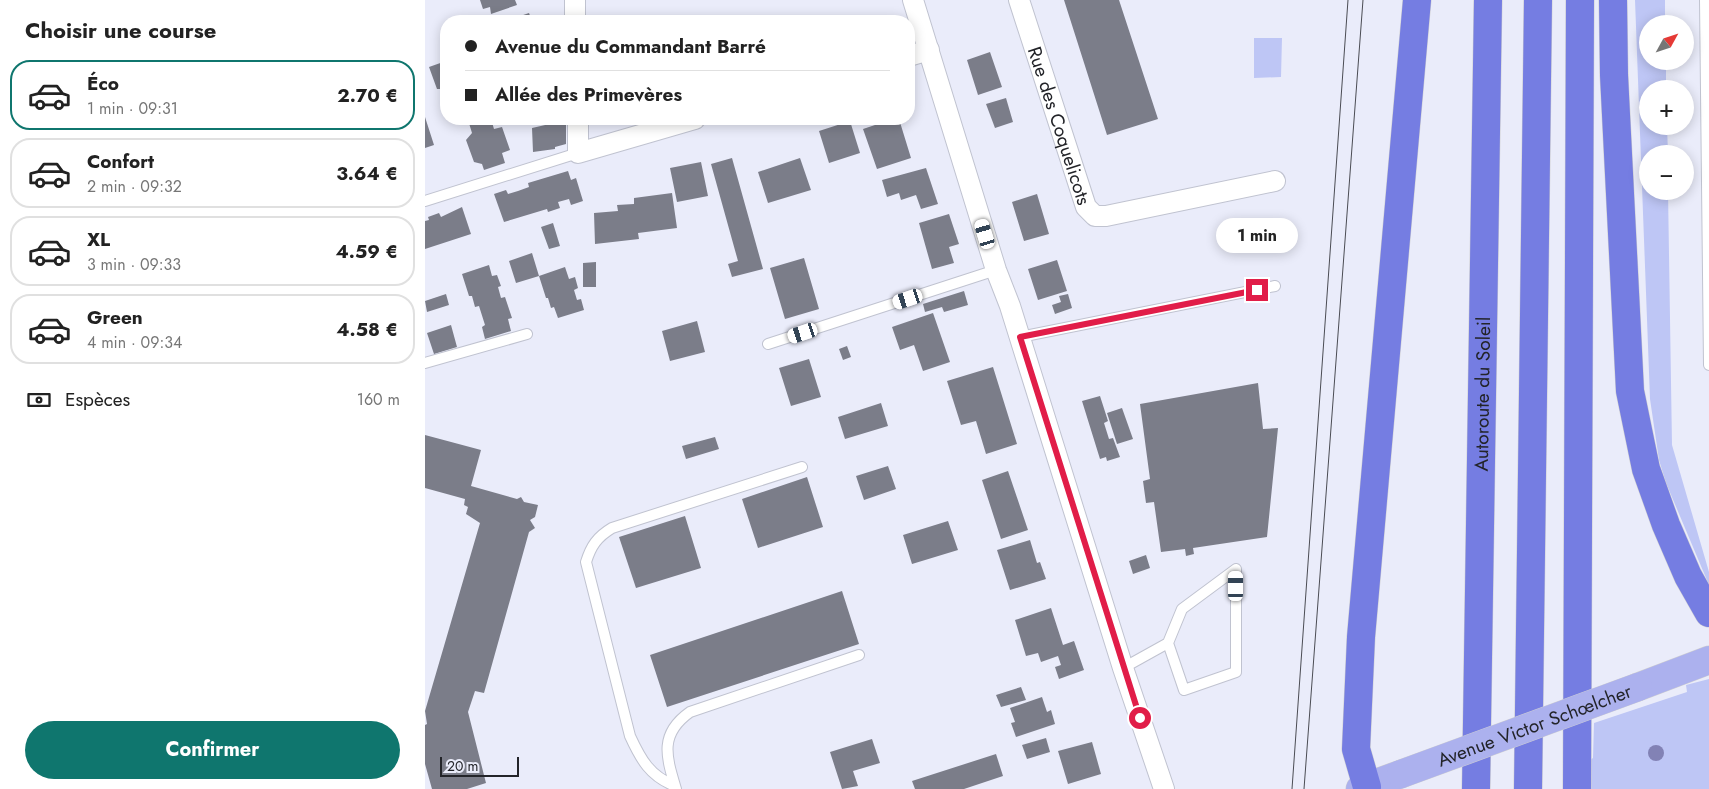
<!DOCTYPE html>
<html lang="fr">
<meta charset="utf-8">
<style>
:root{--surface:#fff;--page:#f6f6f6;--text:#222;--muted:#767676;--line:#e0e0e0;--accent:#0f766e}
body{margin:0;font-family:Jost,sans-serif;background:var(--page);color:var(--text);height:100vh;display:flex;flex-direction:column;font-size:19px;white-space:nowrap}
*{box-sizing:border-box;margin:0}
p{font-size:16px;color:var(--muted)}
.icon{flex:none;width:28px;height:28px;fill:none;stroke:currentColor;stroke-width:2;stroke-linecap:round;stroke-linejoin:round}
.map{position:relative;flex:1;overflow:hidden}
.side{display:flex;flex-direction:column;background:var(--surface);width:425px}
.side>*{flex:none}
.guide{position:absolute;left:15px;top:15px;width:475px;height:110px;border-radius:20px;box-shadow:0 2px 12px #0003;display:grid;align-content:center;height:110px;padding:0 25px;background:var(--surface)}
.needle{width:32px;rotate:50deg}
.tools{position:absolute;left:1214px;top:15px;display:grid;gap:10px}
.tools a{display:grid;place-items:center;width:55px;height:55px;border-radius:50%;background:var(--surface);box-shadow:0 2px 12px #0003;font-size:25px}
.scale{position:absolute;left:15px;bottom:12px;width:79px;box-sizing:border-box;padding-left:5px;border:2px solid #232429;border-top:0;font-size:14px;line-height:18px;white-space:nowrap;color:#232429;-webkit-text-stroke:4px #eaecfa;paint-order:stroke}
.end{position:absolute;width:22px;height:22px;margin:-11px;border:6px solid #e11d48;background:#fff;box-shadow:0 0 0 2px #fff}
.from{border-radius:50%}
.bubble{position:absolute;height:35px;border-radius:18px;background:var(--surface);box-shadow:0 2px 12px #0003;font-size:16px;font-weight:700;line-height:35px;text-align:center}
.car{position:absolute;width:15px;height:30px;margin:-15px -8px;border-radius:6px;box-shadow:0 0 4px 1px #0007;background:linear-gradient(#fff 24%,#345 0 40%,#fff 0 76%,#345 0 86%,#fff 0)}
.guide b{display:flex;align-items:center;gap:18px;height:48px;font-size:19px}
.guide b+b{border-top:1px solid var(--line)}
.guide i{width:12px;height:12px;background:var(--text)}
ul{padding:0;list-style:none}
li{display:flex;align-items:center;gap:15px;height:70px;margin:0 10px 8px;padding:0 15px;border:2px solid var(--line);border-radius:20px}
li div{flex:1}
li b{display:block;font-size:19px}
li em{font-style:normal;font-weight:700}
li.active{border-color:var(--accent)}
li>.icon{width:45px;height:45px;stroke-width:1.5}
h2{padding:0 25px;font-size:22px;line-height:60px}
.pay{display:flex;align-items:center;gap:12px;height:55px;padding:0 25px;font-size:19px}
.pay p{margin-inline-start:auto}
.cta{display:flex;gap:10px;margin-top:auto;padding:10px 25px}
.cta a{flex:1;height:58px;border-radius:30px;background:var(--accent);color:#fff;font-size:20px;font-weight:700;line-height:58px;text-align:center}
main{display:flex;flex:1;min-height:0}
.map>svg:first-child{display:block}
.green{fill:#bec6f5}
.building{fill:#7b7d89}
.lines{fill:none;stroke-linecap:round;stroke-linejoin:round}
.lane-casing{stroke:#c0c3d0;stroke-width:12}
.street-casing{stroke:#c0c3d0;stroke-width:22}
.primary-casing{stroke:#cfcfd0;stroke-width:29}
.highway-casing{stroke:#cfcfd0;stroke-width:29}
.lane{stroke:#fff;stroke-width:10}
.street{stroke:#fff;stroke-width:20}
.primary{stroke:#acb1ee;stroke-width:28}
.highway{stroke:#757de2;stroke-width:28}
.tram{stroke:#4b4c53;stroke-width:1}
.primary-bridge-casing{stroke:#cfcfd0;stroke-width:29;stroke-linecap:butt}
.primary-bridge{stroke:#acb1ee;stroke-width:28}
.tree{fill:#8282b5}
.route{stroke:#e11d48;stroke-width:6}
.labels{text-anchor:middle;stroke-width:5;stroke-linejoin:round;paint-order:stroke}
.street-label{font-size:19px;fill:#232429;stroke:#eaecfa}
</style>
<main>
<section class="side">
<h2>Choisir une course</h2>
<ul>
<li class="active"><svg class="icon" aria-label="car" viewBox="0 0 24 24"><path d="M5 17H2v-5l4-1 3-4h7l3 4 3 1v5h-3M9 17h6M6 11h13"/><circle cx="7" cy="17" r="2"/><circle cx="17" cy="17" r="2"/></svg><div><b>Éco</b><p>1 min · 09:31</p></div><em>2.70 €</em></li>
<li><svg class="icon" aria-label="car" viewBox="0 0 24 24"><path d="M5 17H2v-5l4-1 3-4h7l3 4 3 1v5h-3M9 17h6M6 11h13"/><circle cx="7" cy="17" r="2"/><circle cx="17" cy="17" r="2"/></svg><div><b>Confort</b><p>2 min · 09:32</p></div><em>3.64 €</em></li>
<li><svg class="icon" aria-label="car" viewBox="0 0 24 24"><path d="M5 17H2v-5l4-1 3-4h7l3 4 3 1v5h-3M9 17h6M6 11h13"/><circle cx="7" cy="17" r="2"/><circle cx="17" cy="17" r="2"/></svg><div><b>XL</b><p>3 min · 09:33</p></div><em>4.59 €</em></li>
<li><svg class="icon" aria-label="car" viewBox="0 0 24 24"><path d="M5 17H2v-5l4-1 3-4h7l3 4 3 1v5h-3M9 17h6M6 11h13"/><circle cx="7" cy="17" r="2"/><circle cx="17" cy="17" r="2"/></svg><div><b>Green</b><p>4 min · 09:34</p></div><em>4.58 €</em></li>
</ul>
<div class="pay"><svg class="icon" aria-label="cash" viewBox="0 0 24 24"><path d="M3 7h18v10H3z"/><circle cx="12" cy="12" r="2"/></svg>Espèces<p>160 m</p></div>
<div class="cta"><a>Confirmer</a></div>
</section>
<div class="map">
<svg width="1284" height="789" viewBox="0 0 1284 789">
<rect width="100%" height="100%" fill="#eaecfa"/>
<path class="green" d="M1210,0H1240V24H1222V61H1241V89H1222V126H1242L1243,154H1222V191H1243L1247,445L1284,572V585L1241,483L1234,460L1225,399Z
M829,38H857L856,77L829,78Z
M1284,679V789H1165V760L1168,758L1169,723L1262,692L1261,685Z"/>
<path class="building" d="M55,0H90L92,5L66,14L65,7L58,9Z
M639,0H694L733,119L682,135Z
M104,13L107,21H81Z
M320,16L322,21H306Z
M565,52L577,87L553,95L542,60Z
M21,61V104L16,89H12L4,67Z
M581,98L588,122L570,128L561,104Z
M0,117L9,145L0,148Z
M38,119H66L69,129L77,127L85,150L77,153L80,163L59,170L57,164L49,162L41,140L47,133L43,120L39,121Z
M141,119V144L130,147V149L108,152L107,128L129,123V120Z
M468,119H474L486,158L452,169L438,129Z
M425,121L435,153L404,163L394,131Z
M307,158L338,269L307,277L303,264L313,261L286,164Z
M375,158L386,190L343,203L333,172Z
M276,162L283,196L252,202L245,168Z
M501,168L513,204L496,209L491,195L476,200L474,193L462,197L457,180Z
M143,171L146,180L151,178L158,201L146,205L144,199L133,202L135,208L123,212L122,209L79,222L69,194L81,190L83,194L93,191L104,187L103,183Z
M247,193L252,228L213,233L214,239L170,244L169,213L193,211L192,205L209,204V198Z
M612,194L624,234L599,241L587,202Z
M37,207L46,234L0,249V221L4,220L3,217L14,213L16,217Z
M524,214L534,244L524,247L529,263L507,269L494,223Z
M128,223L135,246L124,249L116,227Z
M107,253L114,276L91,283L84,261Z
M379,258L394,309L360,319L345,268Z
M632,260L642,291L613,300L603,269Z
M171,262V287H158V263Z
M64,265L67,276L72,275L76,286L73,287L76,298L80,297L87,318L83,319L86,331L60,339L57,327L60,325L54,306L50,307L47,296H44L37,274Z
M140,267L144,279L150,277L153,288L149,290L152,300L156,299L159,310L133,318L129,307L126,308L123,298H121L114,276Z
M539,291L543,305L519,312L517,307L500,312L498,304Z
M21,294L24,305L2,312L0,301Z
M643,294L647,308L630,314L627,305L636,302L634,296Z
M508,313L525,362L498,371L489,345L475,350L467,327Z
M272,321L280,352L245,361L237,331Z
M26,325L32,347L9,354L2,333Z
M422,346L426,357L418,360L414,349Z
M384,359L396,397L366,406L354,368Z
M568,367L592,444L561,454L551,421L536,425L522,381Z
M833,383L838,429L853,428L842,537L768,548L769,554L761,556L760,549L736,552L729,502L721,503L718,481L725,479L715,404Z
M675,396L683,421L679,423L684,439L688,438L695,457L682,461L681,457L675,459L657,401Z
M456,403L463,426L420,439L413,417Z
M697,408L708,439L692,444L682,413Z
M0,435L56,450L46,486L92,499L96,497L99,502L113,505L110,517L105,520L110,528L104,532L59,693L50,691L43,712L61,783L42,789H7L0,764V725L2,724L0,711L55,523L41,514L43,507L39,505L40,499L0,488Z
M290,437L294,449L261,459L257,446Z
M463,466L471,489L439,500L431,476Z
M583,471L603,530L576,539L557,480Z
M382,477L398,527L333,548L317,499Z
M260,516L276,568L211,588L194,537Z
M523,521L533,550L487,564L478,535Z
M605,540L612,563L615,562L621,579L585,590L572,550Z
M721,555L725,568L708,574L704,561Z
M417,591L434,644L242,707L225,655Z
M626,608L638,645L649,641L659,670L634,679L630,667L636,665L633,656L616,662L613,653L601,656L590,620Z
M596,687L601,700L576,707L571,695Z
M617,697L622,712L626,710L630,724L591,737L586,723L590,722L585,708Z
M621,738L625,752L602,759L597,745Z
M447,739L455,763L428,771L433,786L417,789L405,752Z
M667,742L676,774L643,784L633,751Z
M571,754L578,776L539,789H490L487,781Z"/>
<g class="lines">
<g class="lane-casing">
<path id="lane" d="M1280,0L1284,365
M0,201L153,153
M595,337L850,286
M343,344L571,270
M0,363L102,334
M811,569V672L759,690L743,643L757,609Z
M698,668L743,643
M250,786C225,776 216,760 205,736L161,562C166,546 172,537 187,528L377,467
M251,789C241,756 234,734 265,712L434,655"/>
</g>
<g class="street-casing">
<g id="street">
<path d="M150,0V21"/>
<path d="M488,0L571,270L585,306L698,668L739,789"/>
<path id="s1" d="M594,0L661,207L670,216H681L850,181"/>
<path d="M484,56L504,50"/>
<path d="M153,119V153L270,119"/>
</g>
</g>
<g class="primary-casing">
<path id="primary" d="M1213,687L1284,660
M935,789L976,774"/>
</g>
<g class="highway-casing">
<g id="highway">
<path d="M1188,0L1189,75L1205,391L1221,469L1241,525L1263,576L1284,613"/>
<path d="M942,787L931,749L936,637L992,0"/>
<path id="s2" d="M1051,789L1063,0"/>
<path d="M1103,789L1113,0"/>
<path d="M1152,789L1155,0"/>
</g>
</g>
<use href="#lane" class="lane"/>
<use href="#street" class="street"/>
<use href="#primary" class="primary"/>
<use href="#highway" class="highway"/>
<path class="tram" d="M867,789L923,0
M879,789L938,0"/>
<g class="primary-bridge-casing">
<g id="primary-bridge">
<path id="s3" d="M976,774L1213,687"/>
</g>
</g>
<use href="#primary-bridge" class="primary-bridge"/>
</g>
<circle class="tree" cx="1231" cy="753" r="8"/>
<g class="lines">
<path class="route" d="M715,718L595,337L832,290"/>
</g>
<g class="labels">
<g class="street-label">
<text dy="7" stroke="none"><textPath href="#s1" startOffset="132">Rue des Coquelicots</textPath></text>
<text dy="7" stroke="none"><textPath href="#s2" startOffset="395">Autoroute du Soleil</textPath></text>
<text dy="7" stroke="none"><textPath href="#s3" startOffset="142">Avenue Victor Schœlcher</textPath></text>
</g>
</g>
</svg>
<div class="tools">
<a><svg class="needle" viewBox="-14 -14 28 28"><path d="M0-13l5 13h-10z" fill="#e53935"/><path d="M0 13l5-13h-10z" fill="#767676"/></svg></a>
<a>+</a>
<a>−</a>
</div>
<div class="scale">20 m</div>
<i class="end from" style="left:715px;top:718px"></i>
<i class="end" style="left:832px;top:290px"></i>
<div class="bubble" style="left:791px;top:218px;width:82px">1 min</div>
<i class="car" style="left:560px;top:234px;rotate:343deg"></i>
<i class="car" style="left:483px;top:299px;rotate:252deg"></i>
<i class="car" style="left:378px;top:333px;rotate:252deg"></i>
<i class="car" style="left:811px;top:586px;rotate:0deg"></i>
<div class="guide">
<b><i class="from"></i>Avenue du Commandant Barré</b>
<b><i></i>Allée des Primevères</b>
</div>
</div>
</main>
